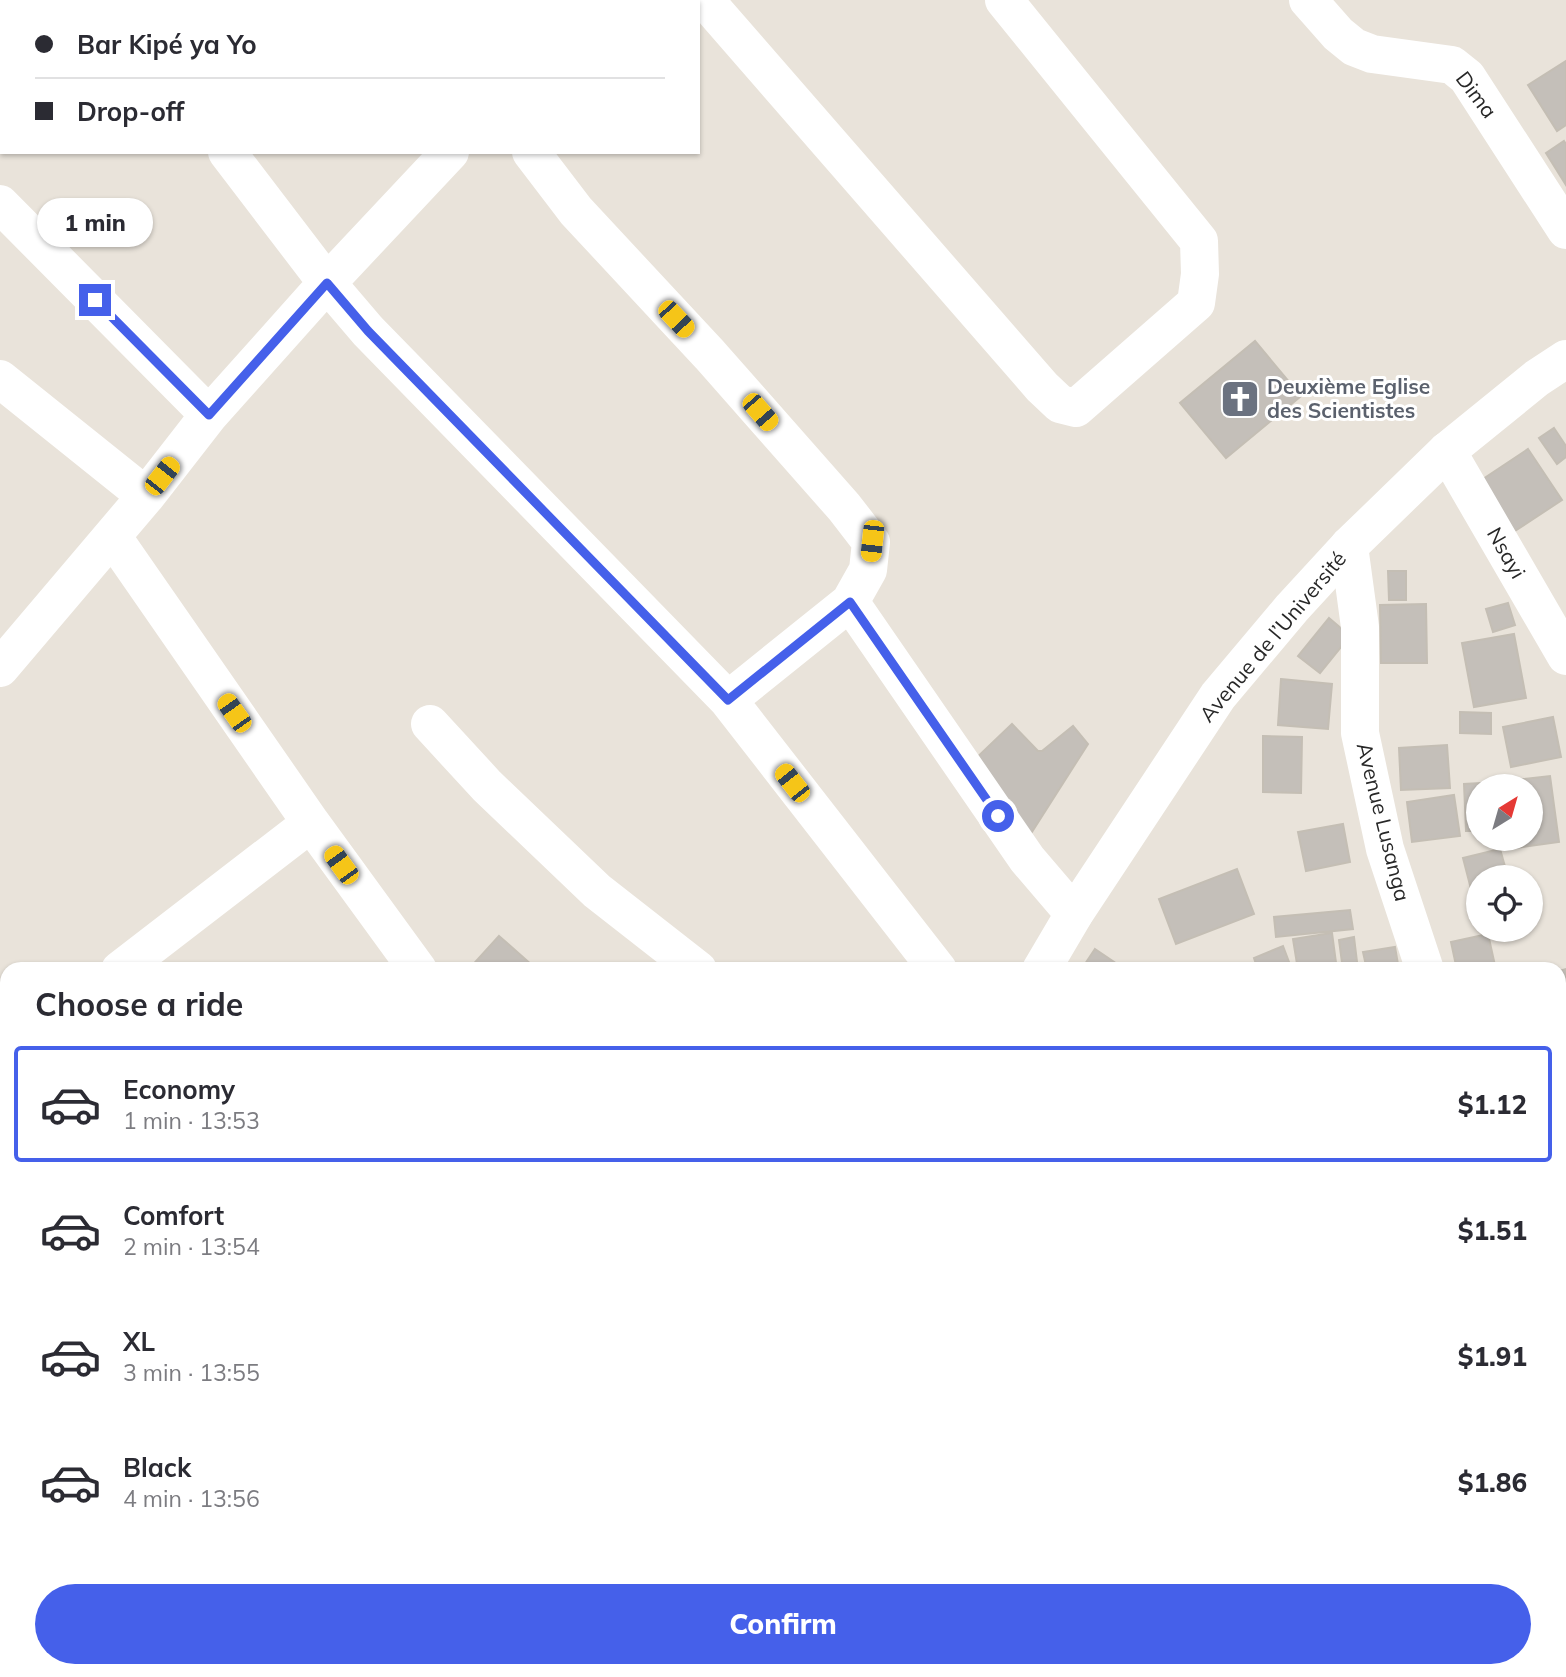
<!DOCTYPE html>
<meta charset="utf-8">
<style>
:root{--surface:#fff;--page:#f2f2f3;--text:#2b2b33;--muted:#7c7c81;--line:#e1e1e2;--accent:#4560ea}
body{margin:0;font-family:Mulish,sans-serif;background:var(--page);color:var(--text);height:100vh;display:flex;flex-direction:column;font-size:26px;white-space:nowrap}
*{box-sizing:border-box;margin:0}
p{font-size:23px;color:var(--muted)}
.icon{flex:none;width:38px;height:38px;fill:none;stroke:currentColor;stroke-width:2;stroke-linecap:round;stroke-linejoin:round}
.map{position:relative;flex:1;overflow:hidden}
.sheet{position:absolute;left:0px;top:962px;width:1566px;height:716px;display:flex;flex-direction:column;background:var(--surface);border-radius:21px 21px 0 0;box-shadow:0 2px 5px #0004}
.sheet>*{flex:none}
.top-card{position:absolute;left:0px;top:0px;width:700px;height:154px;box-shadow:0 2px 5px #0004;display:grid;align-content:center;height:154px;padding:0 35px;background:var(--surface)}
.needle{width:46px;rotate:37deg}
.tools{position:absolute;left:1466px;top:774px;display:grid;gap:14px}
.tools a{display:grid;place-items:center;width:77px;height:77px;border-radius:50%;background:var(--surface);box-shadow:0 2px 5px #0004;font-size:35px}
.end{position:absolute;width:32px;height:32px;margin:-16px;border:9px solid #4560ea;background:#fff;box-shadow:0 0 0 4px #fff}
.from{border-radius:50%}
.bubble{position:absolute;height:49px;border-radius:24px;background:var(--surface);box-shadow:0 2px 5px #0004;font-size:23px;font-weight:800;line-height:49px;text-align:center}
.car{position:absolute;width:21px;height:42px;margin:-21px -10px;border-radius:9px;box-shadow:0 0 5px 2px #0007;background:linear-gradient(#f5c518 24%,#345 0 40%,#f5c518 0 76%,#345 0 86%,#f5c518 0)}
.top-card b{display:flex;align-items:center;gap:24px;height:66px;font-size:26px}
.top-card b+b{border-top:2px solid var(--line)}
.top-card i{width:18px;height:18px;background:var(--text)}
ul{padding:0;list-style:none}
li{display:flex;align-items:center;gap:21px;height:116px;margin:0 14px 10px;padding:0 21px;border:4px solid transparent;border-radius:7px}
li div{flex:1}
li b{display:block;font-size:26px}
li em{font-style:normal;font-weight:800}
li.current{border-color:var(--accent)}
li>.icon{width:63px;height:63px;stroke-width:1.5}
h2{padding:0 35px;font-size:32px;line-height:84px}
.primary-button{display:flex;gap:14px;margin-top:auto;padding:14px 35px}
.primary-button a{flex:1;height:80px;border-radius:42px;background:var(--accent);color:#fff;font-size:28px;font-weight:800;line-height:80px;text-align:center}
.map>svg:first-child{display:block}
.building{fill:#c4bfb9;stroke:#c4beb4;stroke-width:2}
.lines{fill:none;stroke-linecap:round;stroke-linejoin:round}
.minor{stroke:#fff;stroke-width:38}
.secondary{stroke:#fff;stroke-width:38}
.route{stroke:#4560ea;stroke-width:9}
.labels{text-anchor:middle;stroke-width:6;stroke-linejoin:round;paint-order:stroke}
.street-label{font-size:21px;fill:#272727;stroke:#fff}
.worship-label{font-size:21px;font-weight:bold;fill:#5b616d;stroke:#fff;text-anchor:start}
</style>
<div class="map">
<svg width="1566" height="1677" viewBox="0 0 1566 1677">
<rect width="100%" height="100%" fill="#e9e3da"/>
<path class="building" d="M1566,61V125L1557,131L1528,85Z
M1564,141L1566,144V185L1546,153Z
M1255,341L1301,396L1226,458L1180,403Z
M1554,428L1566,446V457L1557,464L1539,438Z
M1528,449L1562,500L1515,531L1480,481Z
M1388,571H1406V600H1389Z
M1508,603L1515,625L1493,632L1486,609Z
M1426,604L1427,663H1381L1380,605Z
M1329,618L1350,636L1320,673L1298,656Z
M1514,634L1526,698L1474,707L1462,643Z
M1281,679L1332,684L1328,729L1278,725Z
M1460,712L1491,713V734L1460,733Z
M1553,717L1561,757L1511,767L1503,727Z
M1012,724L1038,751H1042L1073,726L1088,744L1030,835L970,764Z
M1263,736L1302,737L1301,793L1263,792Z
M1447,745L1450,788L1401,790L1399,748Z
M1550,776L1559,842L1515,848L1514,838H1531V786H1507L1506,781Z
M1498,782V786H1479V831H1466L1464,784Z
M1454,795L1460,836L1412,842L1407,802Z
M1343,824L1350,862L1306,871L1298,832Z
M1500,849L1508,877H1479V887L1471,889L1463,858Z
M1237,869L1254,914L1176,944L1159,899Z
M1350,910L1353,929L1276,937L1274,917Z
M1332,933L1337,970H1298L1293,939Z
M1488,934L1496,970H1457L1451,942Z
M499,936L532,965L528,970H468Z
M1354,937L1358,970H1343L1339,940Z
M1283,946L1292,970H1251L1257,967L1254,958Z
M1395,947L1399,970H1367L1363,952Z
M1095,949L1126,970H1081Z
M1566,969V1037L1559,1015V971Z
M1566,1159V1208L1559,1211V1163Z
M7,1338V1418L2,1423L0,1420V1344Z
M1566,1416V1455L1561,1457L1559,1454V1419Z
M1566,1465V1504L1559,1489V1468Z
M1566,1556V1602L1559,1604V1559Z
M1566,1608V1645L1559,1647V1611Z
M1565,1653L1566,1677H1544L1541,1671H1559V1656Z
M271,1671H356L362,1677H276Z
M558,1671H635L641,1677H553Z
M774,1671H806L801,1677H780Z
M917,1671H951L947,1677H916L914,1675Z
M1098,1671H1121L1127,1677H1092Z
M1234,1671H1250L1253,1677H1222Z
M1283,1671H1326L1329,1677H1286Z
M1393,1671H1424L1428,1677H1383Z"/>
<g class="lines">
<path class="minor" d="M111,0L112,2
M406,0L407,2
M705,0L1042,387L1060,404L1076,408L1196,303L1200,274L1199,241L1004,0
M1308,0L1338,34L1354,47L1372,54L1452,65L1467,77L1566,230
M603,2L605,0
M227,152L327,283L368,331L728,700L938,970
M531,152L576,211L710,355L844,507L871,542L868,570L850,602L1027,859L1074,914
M0,204L209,415
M0,379L146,496
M1447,451L1566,656
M112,536L311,823L418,970
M1349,546L1360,627V733L1385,849L1425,970
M0,668L146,496L209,415L327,283L450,152
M728,700L850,602
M430,724L487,786L597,891L698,970
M120,970L311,823
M0,1064L7,1058
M1559,1298L1566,1310
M0,1339L7,1334
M0,1444L7,1451
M233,1671L239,1677
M759,1671L760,1677
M860,1671L867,1677
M1147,1671L1151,1677
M1488,1671L1491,1677"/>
<path class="secondary" d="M1041,970L1074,914L1218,696L1292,608L1349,546L1447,451L1537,378L1566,359
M507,1677L513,1671"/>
</g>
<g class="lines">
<path class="route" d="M95,300L209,415L327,283L368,331L728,700L850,602L998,816"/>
</g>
<defs>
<g id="church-square" transform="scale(2.0125)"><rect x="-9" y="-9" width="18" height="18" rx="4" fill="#6b7280" stroke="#fff"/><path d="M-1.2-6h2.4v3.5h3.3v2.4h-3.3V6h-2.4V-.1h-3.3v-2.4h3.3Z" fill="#fff"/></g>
</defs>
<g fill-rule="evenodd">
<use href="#church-square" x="1240" y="399"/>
</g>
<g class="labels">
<g class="street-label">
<text transform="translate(1476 95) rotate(53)" y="7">Dima</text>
<text transform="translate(1506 553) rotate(60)" y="7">Nsayi</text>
<text transform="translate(1273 637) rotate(-50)" y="7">Avenue de l’Université</text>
<text transform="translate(1383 822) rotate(76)" y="7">Avenue Lusanga</text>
</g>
<g class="worship-label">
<text x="1267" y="394">Deuxième Eglise<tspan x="1267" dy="24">des Scientistes</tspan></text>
</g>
</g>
</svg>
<div class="tools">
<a><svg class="needle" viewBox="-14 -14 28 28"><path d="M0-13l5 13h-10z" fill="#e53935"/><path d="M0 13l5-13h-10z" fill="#7c7c81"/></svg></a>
<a><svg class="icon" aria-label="locate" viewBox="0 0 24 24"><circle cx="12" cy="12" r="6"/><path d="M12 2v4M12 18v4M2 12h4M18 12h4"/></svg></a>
</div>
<i class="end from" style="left:998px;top:816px"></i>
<i class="end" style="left:95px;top:300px"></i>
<div class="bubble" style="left:37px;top:198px;width:116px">1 min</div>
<i class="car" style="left:676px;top:319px;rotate:137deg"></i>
<i class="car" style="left:760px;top:412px;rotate:139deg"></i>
<i class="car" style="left:162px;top:476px;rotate:38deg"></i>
<i class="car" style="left:872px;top:541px;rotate:186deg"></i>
<i class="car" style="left:234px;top:713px;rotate:325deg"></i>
<i class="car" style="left:792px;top:783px;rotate:322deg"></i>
<i class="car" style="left:341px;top:865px;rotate:324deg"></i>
<div class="top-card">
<b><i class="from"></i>Bar Kipé ya Yo</b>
<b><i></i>Drop-off</b>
</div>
<section class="sheet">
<h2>Choose a ride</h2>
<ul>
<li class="current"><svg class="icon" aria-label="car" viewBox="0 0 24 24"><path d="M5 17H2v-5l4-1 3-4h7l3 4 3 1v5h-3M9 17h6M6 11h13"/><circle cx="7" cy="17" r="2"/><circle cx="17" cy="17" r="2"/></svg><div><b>Economy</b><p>1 min · 13:53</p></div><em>$1.12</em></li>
<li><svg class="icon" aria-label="car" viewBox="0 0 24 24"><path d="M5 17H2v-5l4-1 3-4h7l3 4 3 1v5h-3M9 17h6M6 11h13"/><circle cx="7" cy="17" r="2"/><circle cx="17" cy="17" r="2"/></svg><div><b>Comfort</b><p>2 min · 13:54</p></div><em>$1.51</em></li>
<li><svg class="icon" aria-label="car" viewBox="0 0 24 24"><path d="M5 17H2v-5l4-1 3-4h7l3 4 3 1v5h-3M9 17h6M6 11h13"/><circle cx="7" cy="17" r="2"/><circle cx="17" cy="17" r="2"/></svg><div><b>XL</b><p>3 min · 13:55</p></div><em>$1.91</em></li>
<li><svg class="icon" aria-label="car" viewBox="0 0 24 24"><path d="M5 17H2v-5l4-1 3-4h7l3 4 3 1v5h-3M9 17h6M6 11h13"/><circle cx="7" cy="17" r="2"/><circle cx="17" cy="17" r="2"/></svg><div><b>Black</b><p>4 min · 13:56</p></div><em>$1.86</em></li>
</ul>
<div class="primary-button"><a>Confirm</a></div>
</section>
</div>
